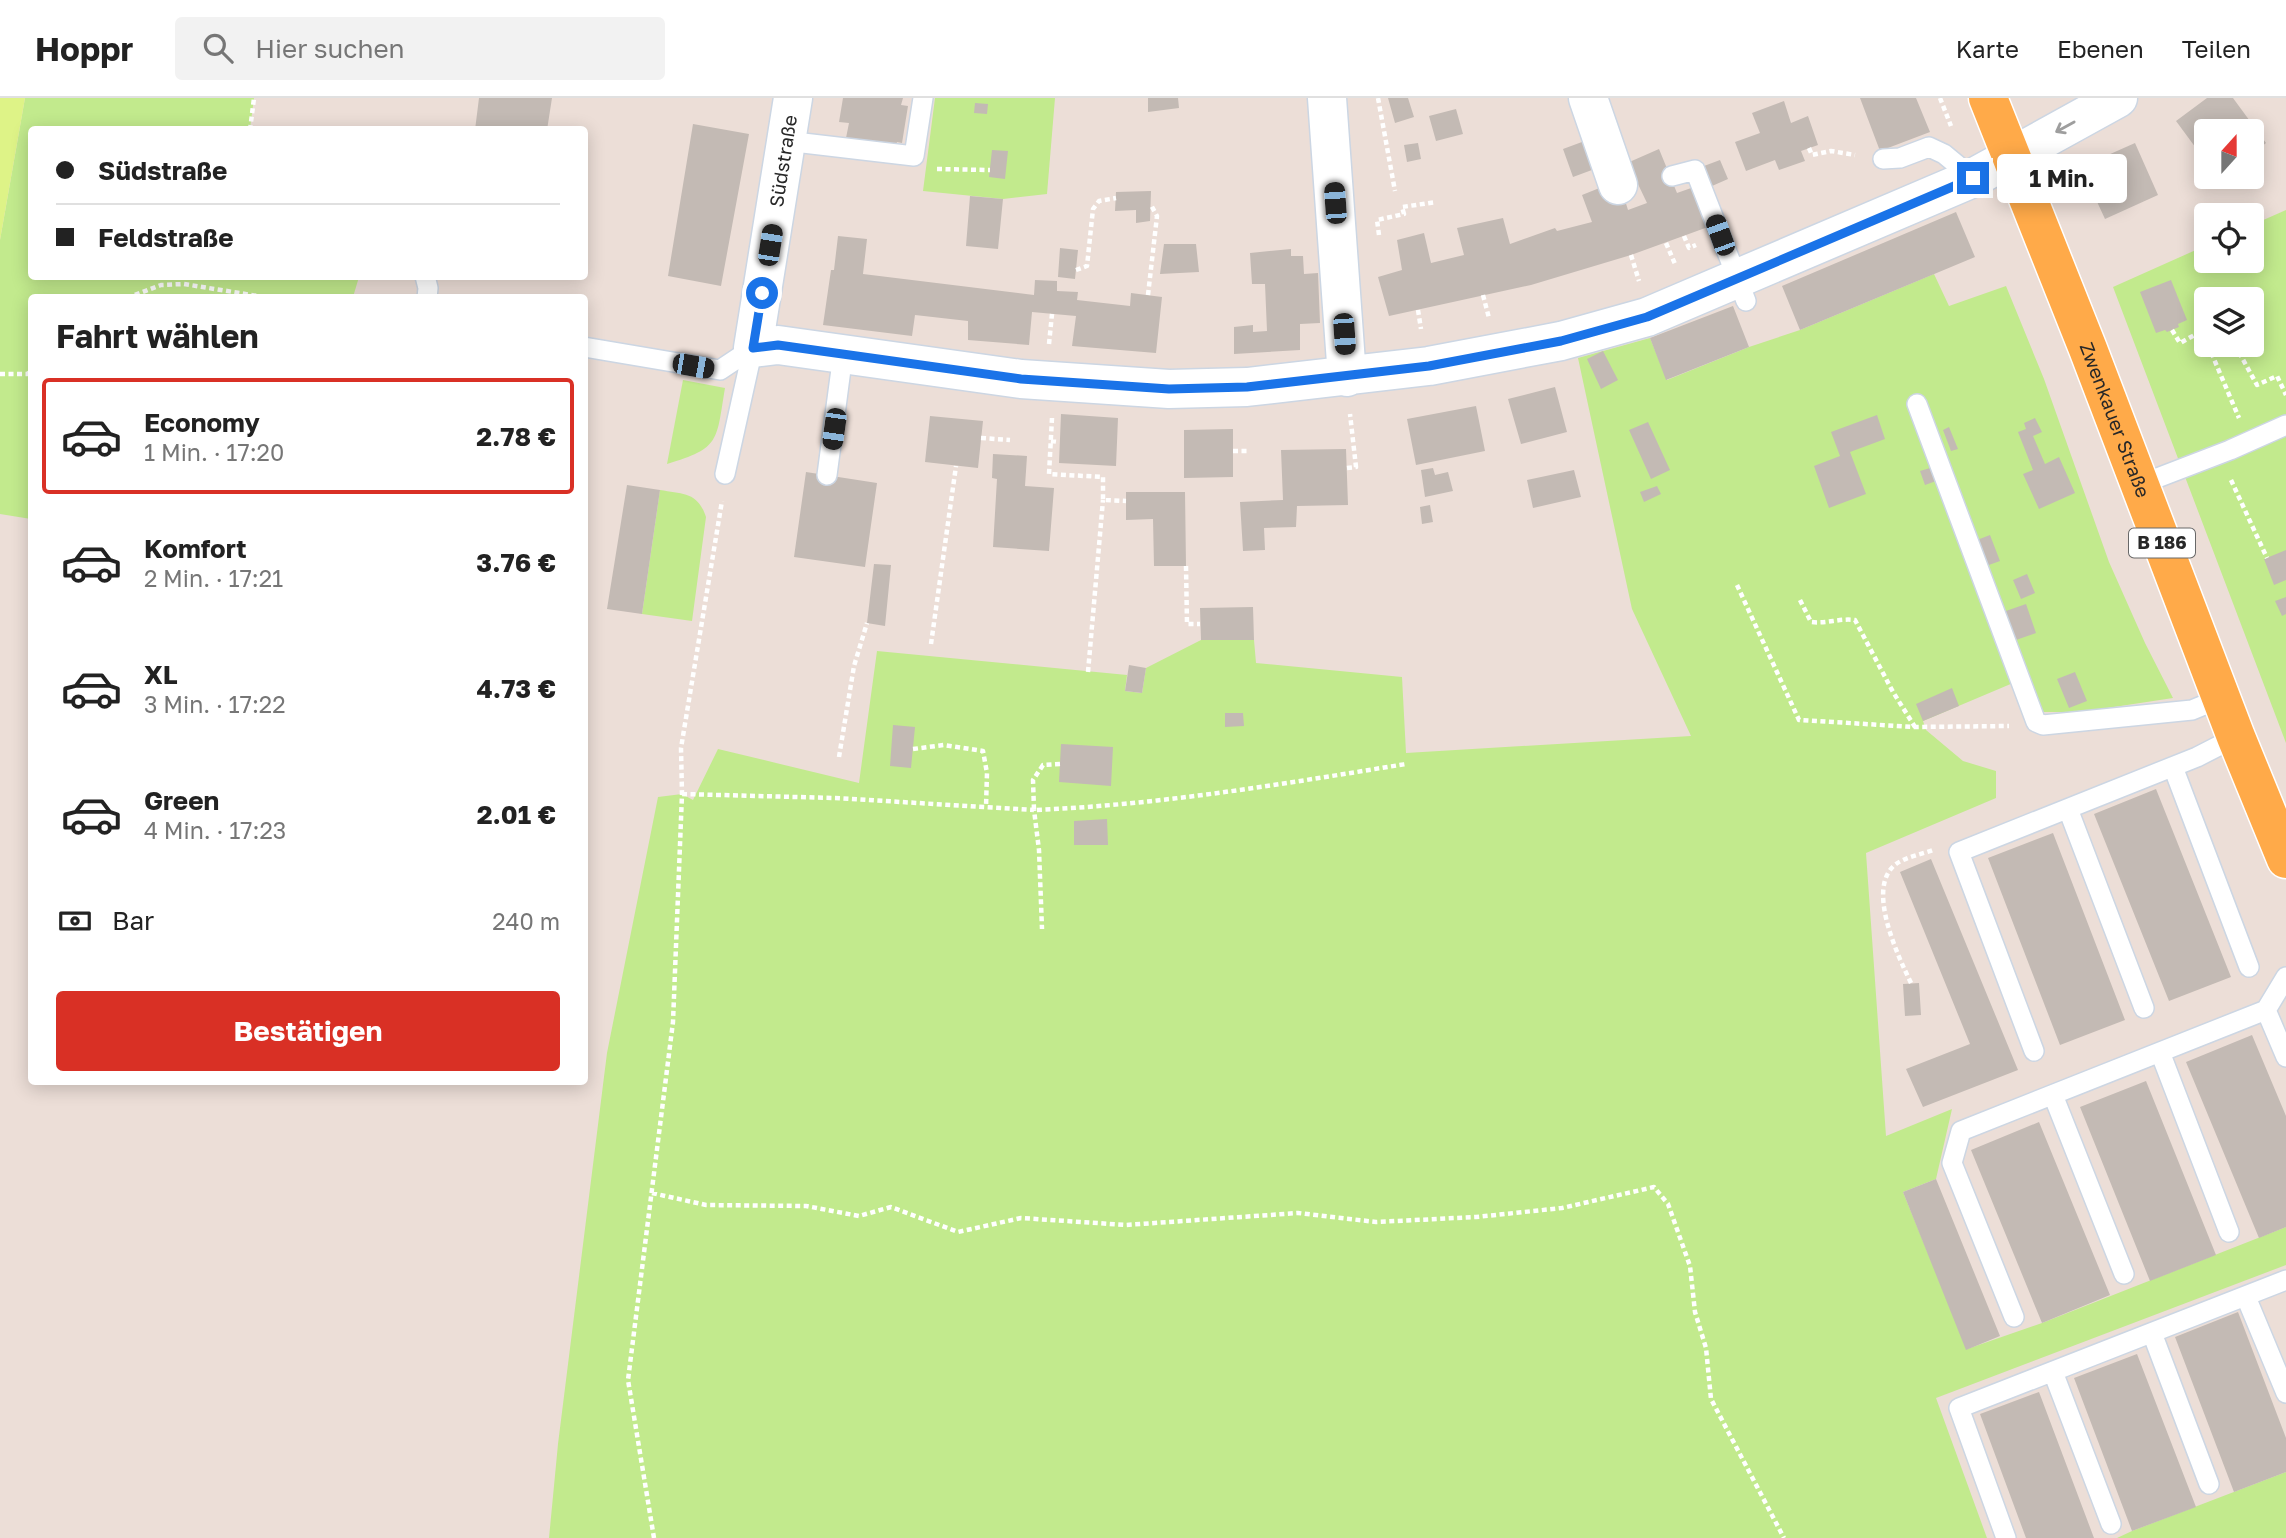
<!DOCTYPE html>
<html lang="de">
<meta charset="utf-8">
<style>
:root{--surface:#fff;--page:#f2f2f2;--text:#222;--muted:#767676;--line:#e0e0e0;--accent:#d93025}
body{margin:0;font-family:"Golos Text",sans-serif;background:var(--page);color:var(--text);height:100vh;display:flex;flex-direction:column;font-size:26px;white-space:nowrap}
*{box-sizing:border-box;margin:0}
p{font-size:23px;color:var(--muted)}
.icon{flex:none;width:38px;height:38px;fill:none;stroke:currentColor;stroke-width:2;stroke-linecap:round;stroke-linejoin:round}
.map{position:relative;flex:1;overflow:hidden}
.side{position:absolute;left:28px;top:196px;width:560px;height:791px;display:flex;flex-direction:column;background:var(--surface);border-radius:7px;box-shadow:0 4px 18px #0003}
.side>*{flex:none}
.hud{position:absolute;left:28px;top:28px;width:560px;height:154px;border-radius:7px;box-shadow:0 4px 18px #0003;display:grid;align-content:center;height:154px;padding:0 28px;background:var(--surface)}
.needle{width:46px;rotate:21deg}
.tools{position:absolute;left:2194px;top:21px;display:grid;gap:14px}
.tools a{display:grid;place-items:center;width:70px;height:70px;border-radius:7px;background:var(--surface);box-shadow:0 4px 18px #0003;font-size:35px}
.end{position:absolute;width:32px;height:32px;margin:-16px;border:9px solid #1a73e8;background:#fff;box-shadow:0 0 0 4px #fff}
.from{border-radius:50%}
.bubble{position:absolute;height:49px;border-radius:7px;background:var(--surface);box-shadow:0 4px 18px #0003;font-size:23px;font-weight:700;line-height:49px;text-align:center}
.car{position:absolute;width:21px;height:42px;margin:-21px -10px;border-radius:9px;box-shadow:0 0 5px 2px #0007;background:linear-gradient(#222 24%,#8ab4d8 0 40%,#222 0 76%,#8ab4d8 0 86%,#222 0)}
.hud b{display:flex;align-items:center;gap:24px;height:66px;font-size:26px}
.hud b+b{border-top:2px solid var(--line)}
.hud i{width:18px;height:18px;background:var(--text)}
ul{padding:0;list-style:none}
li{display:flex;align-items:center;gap:21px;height:116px;margin:0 14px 10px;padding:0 14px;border:4px solid transparent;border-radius:7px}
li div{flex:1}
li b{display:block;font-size:26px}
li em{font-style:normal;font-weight:700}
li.current{border-color:var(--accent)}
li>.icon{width:63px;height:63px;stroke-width:1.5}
h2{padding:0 28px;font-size:32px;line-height:84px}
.pay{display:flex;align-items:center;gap:18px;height:77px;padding:0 28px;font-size:26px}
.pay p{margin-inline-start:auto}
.primary-button{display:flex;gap:14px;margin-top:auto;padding:14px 28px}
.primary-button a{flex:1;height:80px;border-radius:7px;background:var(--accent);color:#fff;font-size:28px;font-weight:700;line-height:80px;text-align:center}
header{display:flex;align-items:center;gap:42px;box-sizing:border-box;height:98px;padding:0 35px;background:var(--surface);border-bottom:2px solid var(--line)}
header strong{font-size:33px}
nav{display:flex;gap:38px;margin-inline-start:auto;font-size:24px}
.search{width:490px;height:63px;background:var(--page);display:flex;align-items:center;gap:18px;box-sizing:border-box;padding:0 24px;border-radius:7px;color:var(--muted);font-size:26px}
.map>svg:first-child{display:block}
.green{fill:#c2ea8d;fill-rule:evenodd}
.pitch{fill:#def387}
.building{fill:#c3bab4}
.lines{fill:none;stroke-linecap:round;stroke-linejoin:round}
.lane-casing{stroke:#ccd6e3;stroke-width:22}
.street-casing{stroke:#ccd6e3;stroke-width:41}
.primary-casing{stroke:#fff;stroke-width:41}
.path{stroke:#fff;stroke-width:4.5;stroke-dasharray:5 3.5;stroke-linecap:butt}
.lane{stroke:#fff;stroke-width:19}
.street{stroke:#fff;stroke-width:38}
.primary{stroke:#ffaa49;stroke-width:38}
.oneway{stroke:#9e9e9e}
.route{stroke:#1a73e8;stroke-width:9}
.labels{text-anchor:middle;stroke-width:5;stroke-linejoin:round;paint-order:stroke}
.shield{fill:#fff;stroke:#686868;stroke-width:2}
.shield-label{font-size:18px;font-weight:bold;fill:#282828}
.street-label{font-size:19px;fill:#282828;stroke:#fff}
</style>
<header>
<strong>Hoppr</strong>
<div class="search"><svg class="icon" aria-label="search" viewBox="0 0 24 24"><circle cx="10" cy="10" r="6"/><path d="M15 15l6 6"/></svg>Hier suchen</div>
<nav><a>Karte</a><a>Ebenen</a><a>Teilen</a></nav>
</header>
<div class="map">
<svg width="2286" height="1440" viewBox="0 0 2286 1440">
<rect width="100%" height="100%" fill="#ecded7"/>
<path class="green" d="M25,0H254L250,31L32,32V178L359,179L353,199L32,200L31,421L0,416V142Z
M935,0H1055L1047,96L1003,101L923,93Z
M2286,112V645L2113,189L2207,147V163H2252V127ZM2207,201H2252V247H2207Z
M1934,176L1949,208L2006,188L2044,281L2109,464L2145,545L2173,600L2081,614H2042L2013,585L1923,623L1926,632L1963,663L1996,673V700L1866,755L1886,1038L1952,1011L1936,1081L1903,1094L1967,1251L2042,1225L2286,1129V1167L1936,1300L1987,1440H549L558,1346L607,955L658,699L682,696L693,702L718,651L859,685L877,553L1127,577L1125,593L1142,595L1146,570L1201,542H1254L1256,565L1402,579L1406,655L1691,638L1632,511L1578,260L1650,240L1667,282L1749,249L1800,232Z
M683,282L725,290C716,343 721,350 667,366Z
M660,392C683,396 698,394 706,419L692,523L642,516Z
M2286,1374V1440H2117L2132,1433Z"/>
<path class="pitch" d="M0,0H25L0,142Z"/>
<path class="building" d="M479,0H552L547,32H475Z
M843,0H903L901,7L908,8L902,45L897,44L896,48L846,40L849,25L839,24Z
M1148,0H1178L1179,10L1148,14Z
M1388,0H1408L1414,19L1395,25Z
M1860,0H1916L1930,34L1880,53Z
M2207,0H2233L2266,45L2252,56V33H2207V65L2176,23Z
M1784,3L1791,25L1808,18L1818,47L1801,53L1805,63L1779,72L1775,62L1746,73L1735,44L1760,35L1752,15Z
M975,5L988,6L987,16L974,15Z
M1456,11L1463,36L1436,43L1429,18Z
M693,26L749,36L721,188L668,178Z
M1590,41L1600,69L1573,79L1563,51Z
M1418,45L1421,61L1407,64L1404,47Z
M2135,45L2158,97L2105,121L2081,69Z
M1659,51L1677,95L1694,89L1708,129L1631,157L1531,187L1389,218L1378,179L1402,172L1397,142L1424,135L1431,165L1464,157L1457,130L1503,120L1510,146L1555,130L1557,133L1592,124L1582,97L1607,87L1624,99L1628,112L1647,105L1637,84L1625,87L1618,69Z
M992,52L1008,53L1005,81L989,79Z
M1720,62L1728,81L1712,88L1704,68Z
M1151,93L1150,123L1136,125V112L1115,113L1116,94Z
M970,98L1003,101L998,151L966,148Z
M1956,114L1975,159L1800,232L1782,188Z
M838,138L867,141L863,176L1034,197L1035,182L1057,183V193L1078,194L1077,202L1130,208L1131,195L1162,199L1156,255L1072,248L1076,218L1032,214L1029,247L968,242V223L915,217L912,238L823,227L831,172H834Z
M1164,146H1196L1199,174L1160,176Z
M1060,150L1078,152L1075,181L1058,179Z
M1291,151V158H1303L1304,176L1318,175L1320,225L1300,226V252L1234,256V229L1253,227V234L1267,233L1265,186H1252L1250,155Z
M2171,182L2187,222L2178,226L2179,229L2167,234L2165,232L2156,235L2140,194Z
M2252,207L2264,232L2252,238Z
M1733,208L1749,249L1666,282L1650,240Z
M1603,253L1618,282L1601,291L1587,261Z
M1555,289L1567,334L1521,346L1508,301Z
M1476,308L1485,353L1416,367L1407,321Z
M1061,316L1118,320L1116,368L1059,365Z
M1877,317L1885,341L1850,354L1866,396L1829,410L1814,368L1840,358L1831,334Z
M930,318L983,323L978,370L925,364Z
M2035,320L2042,334L2033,338L2045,366L2059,359L2075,395L2039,411L2023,376L2033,372L2018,334L2026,331L2024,325Z
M1648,324L1670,372L1651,381L1629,332Z
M1949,329L1958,351L1951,353L1943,332Z
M1233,331V379L1184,380V332Z
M1346,351L1348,407L1297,408L1296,429L1264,430L1265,452L1243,453L1240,404L1283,402L1281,352Z
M993,356L1027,358L1025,388L1054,390L1049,453L993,449L997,381L992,380Z
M1433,370L1435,377L1448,374L1453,393L1425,399L1421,372Z
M1930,370L1936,383L1925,387L1920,373Z
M1574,372L1581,399L1533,410L1527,382Z
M806,374L877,385L865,469L794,459Z
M627,387L660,392L642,516L607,511Z
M1657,388L1661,396L1644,404L1640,394Z
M1126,394H1185L1186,468H1154L1153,421L1126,422Z
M1430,407L1433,424L1422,426L1420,409Z
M1990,437L2000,463L1986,468L1977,442Z
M2286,452V482L2274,487L2264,461Z
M874,466L891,467L885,528L867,525Z
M2027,476L2035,495L2021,501L2013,482Z
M2286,499V516L2282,518L2275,503Z
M2026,506L2036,535L2013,543L2003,514Z
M1253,509L1254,542H1201L1200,510Z
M1129,567L1146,570L1142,595L1125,593Z
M2075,574L2087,603L2069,610L2057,581Z
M1952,590L1959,608L1923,623L1916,606Z
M1225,615H1243L1244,628L1225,629Z
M893,627L915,629L911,670L890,668Z
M1061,646L1113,649L1111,688L1059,684Z
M2156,691L2231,879L2169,903L2094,716Z
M1107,721L1108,747H1074V723Z
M2053,735L2125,922L2060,947L1988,760Z
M1931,761L2018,972L1923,1009L1906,971L1970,946L1900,774Z
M1919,885L1921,917L1905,918L1903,886Z
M2252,937L2286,1018V1129L2259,1140L2186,964Z
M2146,983L2216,1157L2150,1183L2080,1009Z
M2039,1024L2110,1197L2042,1225L1971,1052Z
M1936,1081L2000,1238L1966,1252L1903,1094Z
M2238,1214L2286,1340V1374L2234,1394L2175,1239Z
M2137,1256L2196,1409L2132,1433L2074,1280Z
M2039,1294L2094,1440H2026L1980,1316Z"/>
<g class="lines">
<g class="lane-casing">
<path id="lane" d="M786,43L914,58L923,0
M1883,61L1900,60L1929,49L1944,56L1973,80
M1672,78L1695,72L1746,203
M425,178L428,190L427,200
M584,249L720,272L753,250
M1917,306L2036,624L2043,627L2192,612L2221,600
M725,376L753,250
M827,377L843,256
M2139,387L2230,352L2286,327
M2173,669L2249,869
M2068,711L2144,910
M2286,879L2266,912L2286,959
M2034,953L1959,754L2197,659L2236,639
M2160,954L2229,1134
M2053,997L2124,1176
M2246,1199L2286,1295
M2014,1219L1952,1065L1961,1033L2266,912
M2152,1235L2209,1386
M2053,1274L2111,1426
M2006,1440L1959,1310L2286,1182"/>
</g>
<g class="street-casing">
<path id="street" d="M793,0L753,250L778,247L1021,281L1169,291L1247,289L1429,268L1561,243L1647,219L1973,80L2118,0
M1327,0L1347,279
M1588,0L1618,87"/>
</g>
<g class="primary-casing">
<g id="primary">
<path id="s1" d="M1988,0L2088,251L2236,639L2286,761"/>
</g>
</g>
<path class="path" d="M1378,0L1395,93
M1940,0L1951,28
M250,32L254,0
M1809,50L1812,57L1831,53L1855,57
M937,71L990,72
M1379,137L1377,122L1404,116L1402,109L1436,104
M1684,138L1689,150L1696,147
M1666,145L1675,166
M1631,157L1639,183
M1076,172L1087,168L1093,111L1099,103L1116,100
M1148,197L1157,118L1151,107
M1483,197L1489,220
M127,200L161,187L184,186L270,200
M1418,212L1421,231
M2172,232L2180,245L2202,233L2207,245
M1049,246L1052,216
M2208,247L2239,320
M2235,247L2257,287L2277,278L2286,297
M0,276H27L32,273
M1052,320L1049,376L1103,379V402L1126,403
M981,340L1010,342
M1051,343L1059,344
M1233,353H1247
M1347,370L1356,369L1350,316
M2231,382L2267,460
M1186,468L1187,526H1200
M1737,487L1799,622L1915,629L2009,628
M1800,502L1811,524C1827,526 1839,520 1855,522L1893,594L1915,629
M931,546L956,368
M1088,574L1103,402
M913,651L944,647L983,653L987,675L986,709
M839,659L854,568L867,525
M1060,666L1043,667L1033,682L1034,712C1159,707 1282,686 1406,666
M682,696L835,700L1034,712L1039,752L1042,831
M1911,885C1898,858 1865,789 1896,766C1906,759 1922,756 1933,752
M652,1095L706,1107L806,1108L859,1118L891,1109L958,1134L1021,1120L1126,1127L1298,1115L1376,1124L1476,1119L1562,1110L1654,1089L1668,1106L1690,1168L1695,1214L1706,1250L1711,1301L1784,1440
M654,1440L628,1282L673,924L682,696L681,650L722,403"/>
<use href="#lane" class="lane"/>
<use href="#street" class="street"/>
<use href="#primary" class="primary"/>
</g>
<defs><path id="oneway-shaft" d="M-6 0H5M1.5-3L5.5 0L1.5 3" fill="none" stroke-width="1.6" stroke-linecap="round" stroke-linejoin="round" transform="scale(1.75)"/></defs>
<use class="oneway" href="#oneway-shaft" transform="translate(2065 29) rotate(151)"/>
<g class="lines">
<path class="route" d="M762,195L753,250L778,247L1021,281L1169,291L1247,289L1429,268L1561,243L1647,219L1973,80"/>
</g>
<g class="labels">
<rect class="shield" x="2129" y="430.5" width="66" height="29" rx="5"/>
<g class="shield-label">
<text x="2162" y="451">B 186</text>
</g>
<g class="street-label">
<text transform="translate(783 63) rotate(-81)" y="7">Südstraße</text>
<text dy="7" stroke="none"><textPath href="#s1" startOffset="346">Zwenkauer Straße</textPath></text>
</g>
</g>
</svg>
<div class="tools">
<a><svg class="needle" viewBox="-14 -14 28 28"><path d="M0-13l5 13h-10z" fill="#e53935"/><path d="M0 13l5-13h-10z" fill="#767676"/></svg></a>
<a><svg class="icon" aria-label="locate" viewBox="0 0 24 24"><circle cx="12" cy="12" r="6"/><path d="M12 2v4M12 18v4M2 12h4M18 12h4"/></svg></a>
<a><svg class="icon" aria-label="layers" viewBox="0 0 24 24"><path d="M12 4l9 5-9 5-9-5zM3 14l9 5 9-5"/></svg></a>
</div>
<i class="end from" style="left:762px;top:195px"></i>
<i class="end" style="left:1973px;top:80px"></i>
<div class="bubble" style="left:1997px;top:56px;width:130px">1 Min.</div>
<i class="car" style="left:1335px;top:105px;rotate:356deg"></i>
<i class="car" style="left:1720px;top:137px;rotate:340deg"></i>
<i class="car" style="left:770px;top:147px;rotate:9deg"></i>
<i class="car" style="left:1344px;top:236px;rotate:176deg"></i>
<i class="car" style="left:693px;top:268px;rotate:100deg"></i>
<i class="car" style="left:834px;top:331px;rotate:188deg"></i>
<div class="hud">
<b><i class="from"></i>Südstraße</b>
<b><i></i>Feldstraße</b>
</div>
<section class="side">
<h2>Fahrt wählen</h2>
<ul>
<li class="current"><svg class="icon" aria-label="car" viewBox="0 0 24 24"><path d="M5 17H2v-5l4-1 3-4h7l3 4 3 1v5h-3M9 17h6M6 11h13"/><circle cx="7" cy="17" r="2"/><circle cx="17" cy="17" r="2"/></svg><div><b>Economy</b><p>1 Min. · 17:20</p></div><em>2.78 €</em></li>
<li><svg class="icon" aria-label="car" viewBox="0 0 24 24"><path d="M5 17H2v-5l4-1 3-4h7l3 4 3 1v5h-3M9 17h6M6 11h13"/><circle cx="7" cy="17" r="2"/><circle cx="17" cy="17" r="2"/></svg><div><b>Komfort</b><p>2 Min. · 17:21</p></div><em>3.76 €</em></li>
<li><svg class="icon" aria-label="car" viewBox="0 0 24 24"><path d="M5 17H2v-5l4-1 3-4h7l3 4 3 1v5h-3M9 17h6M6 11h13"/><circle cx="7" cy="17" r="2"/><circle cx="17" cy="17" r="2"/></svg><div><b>XL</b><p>3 Min. · 17:22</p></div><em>4.73 €</em></li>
<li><svg class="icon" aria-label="car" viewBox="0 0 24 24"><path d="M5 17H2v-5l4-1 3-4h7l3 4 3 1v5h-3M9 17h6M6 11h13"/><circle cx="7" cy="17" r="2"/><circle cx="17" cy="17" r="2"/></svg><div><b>Green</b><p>4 Min. · 17:23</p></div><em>2.01 €</em></li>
</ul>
<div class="pay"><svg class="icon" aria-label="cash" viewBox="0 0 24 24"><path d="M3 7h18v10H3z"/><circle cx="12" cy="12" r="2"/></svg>Bar<p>240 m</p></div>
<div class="primary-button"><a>Bestätigen</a></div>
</section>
</div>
